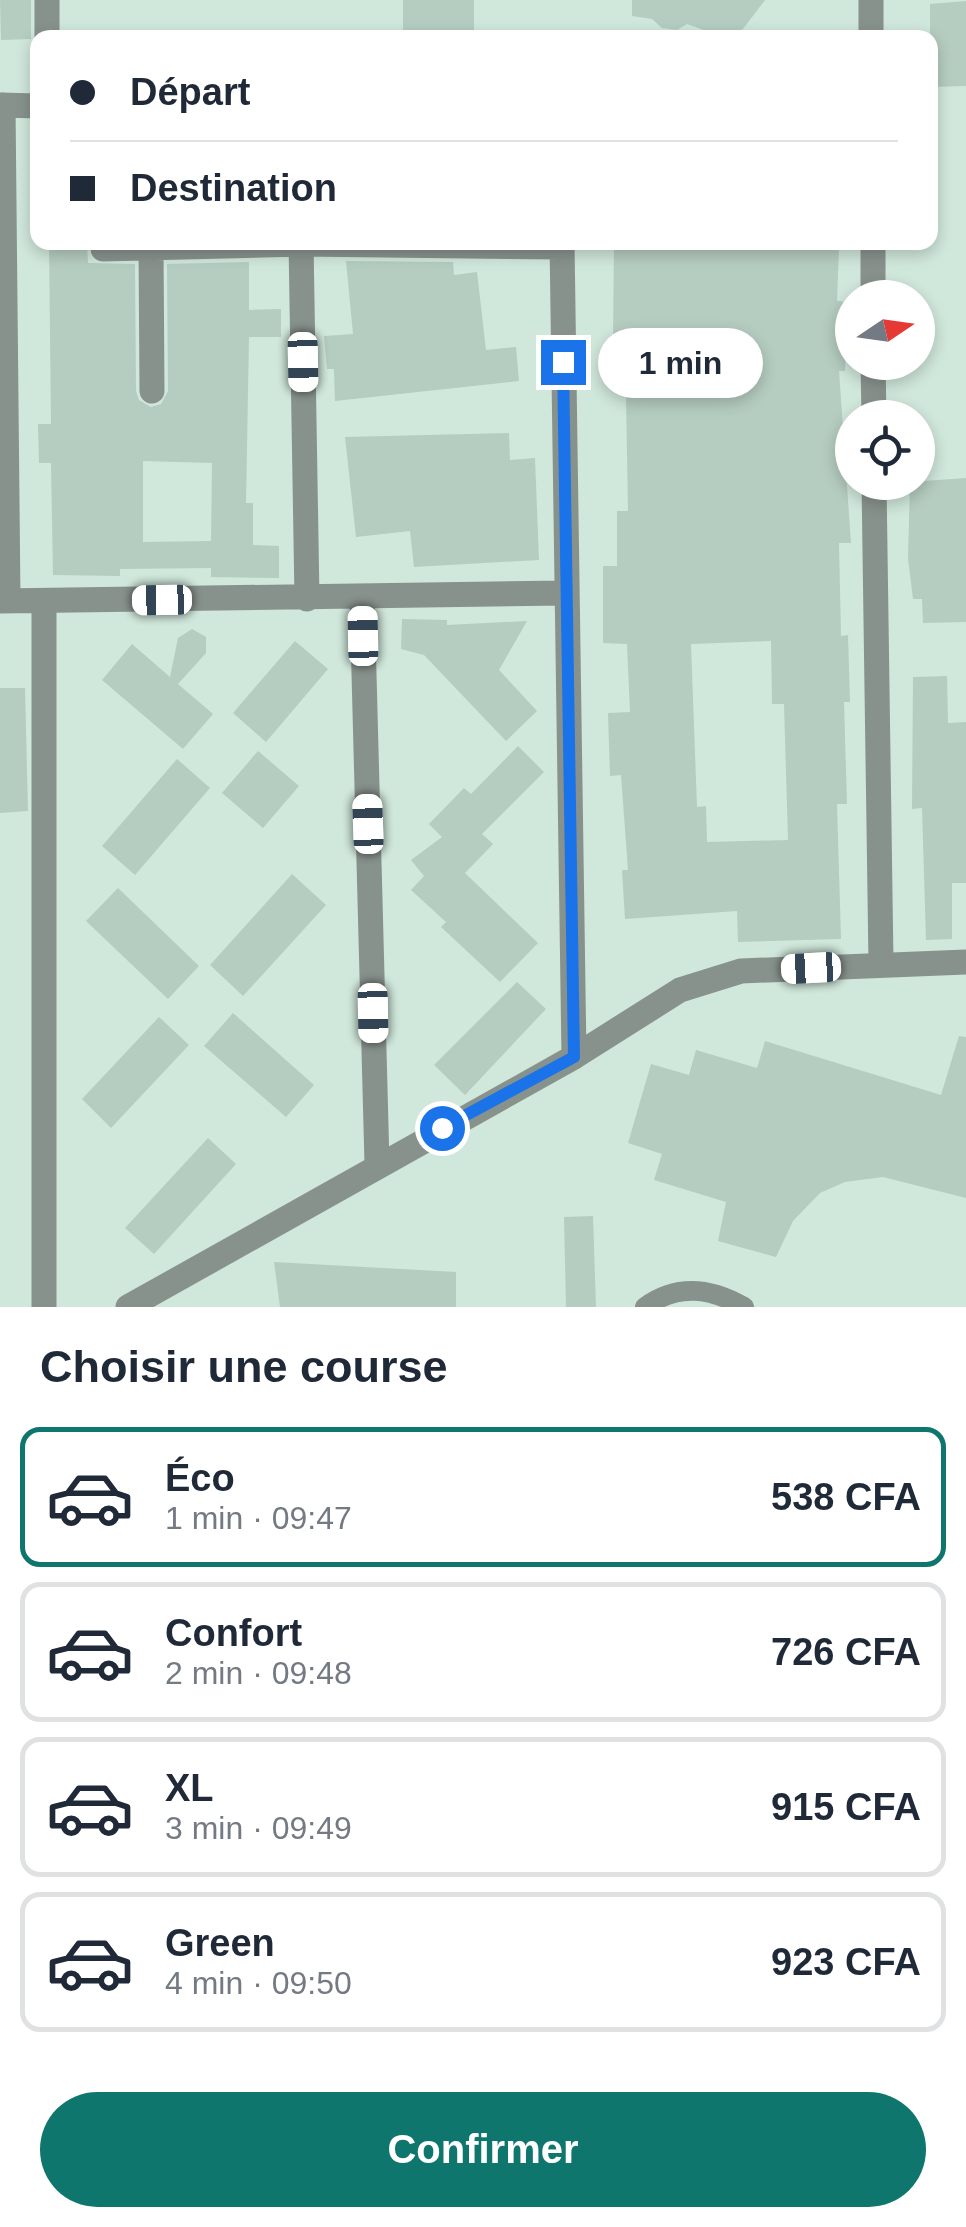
<!DOCTYPE html>
<html lang="fr">
<meta charset="utf-8">
<style>
:root{--surface:#fff;--page:#f2f2f3;--text:#1f2937;--muted:#747a83;--line:#e0e1e3;--accent:#0f766e}
body{margin:0;font-family:Helvetica,sans-serif;background:var(--page);color:var(--text);height:100vh;display:flex;flex-direction:column;font-size:38px;white-space:nowrap}
*{box-sizing:border-box;margin:0}
p{font-size:32px;color:var(--muted)}
.icon{flex:none;width:55px;height:55px;fill:none;stroke:currentColor;stroke-width:2;stroke-linecap:round;stroke-linejoin:round}
.map{position:relative;height:1307px;overflow:hidden}
.panel{display:flex;flex-direction:column;background:var(--surface);flex:1}
.panel>*{flex:none}
.guide{position:absolute;left:30px;top:30px;width:908px;height:220px;border-radius:20px;box-shadow:0 5px 15px #0003;display:grid;align-content:center;height:220px;padding:0 40px;background:var(--surface)}
.needle{width:65px;rotate:77deg}
.tools{position:absolute;left:835px;top:280px;display:grid;gap:20px}
.tools a{display:grid;place-items:center;width:100px;height:100px;border-radius:50%;background:var(--surface);box-shadow:0 5px 15px #0003;font-size:50px}
.end{position:absolute;width:45px;height:45px;margin:-22px;border:12px solid #1a73e8;background:#fff;box-shadow:0 0 0 5px #fff}
.from{border-radius:50%}
.bubble{position:absolute;height:70px;border-radius:35px;background:var(--surface);box-shadow:0 5px 15px #0003;font-size:32px;font-weight:600;line-height:70px;text-align:center}
.car{position:absolute;width:30px;height:60px;margin:-30px -15px;border-radius:12px;box-shadow:0 0 8px 2px #0007;background:linear-gradient(#fff 24%,#345 0 40%,#fff 0 76%,#345 0 86%,#fff 0)}
.guide b{display:flex;align-items:center;gap:35px;height:95px;font-size:38px}
.guide b+b{border-top:2px solid var(--line)}
.guide i{width:25px;height:25px;background:var(--text)}
ul{padding:0;list-style:none}
li{display:flex;align-items:center;gap:30px;height:140px;margin:0 20px 15px;padding:0 20px;border:5px solid var(--line);border-radius:20px}
li div{flex:1}
li b{display:block;font-size:38px}
li em{font-style:normal;font-weight:600}
li.selected{border-color:var(--accent)}
li>.icon{width:90px;height:90px;stroke-width:1.5}
h2{padding:0 40px;font-size:45px;line-height:120px}
.button{display:flex;gap:20px;margin-top:auto;padding:20px 40px}
.button a{flex:1;height:115px;border-radius:60px;background:var(--accent);color:#fff;font-size:40px;font-weight:600;line-height:115px;text-align:center}
.map>svg:first-child{display:block}
.building{fill:#b5ccc0;fill-rule:evenodd}
.lines{fill:none;stroke-linecap:round;stroke-linejoin:round}
.lane{stroke:#88928d;stroke-width:20}
.street{stroke:#88928d;stroke-width:25}
.route{stroke:#1a73e8;stroke-width:12}
</style>
<div class="map">
<svg width="966" height="1307" viewBox="0 0 966 1307">
<rect width="100%" height="100%" fill="#d0e7db"/>
<path class="building" d="M0,0H31V39L1,40Z
M403,0H474V38H403Z
M632,0H765L743,29L726,38L687,24L677,30L662,28L652,19L632,16Z
M966,1V86L930,87V4Z
M49,242H87L88,263L135,264L136,391L139,400L151,407L161,404L168,391L167,264L249,262V310L281,309V337H249L246,503H253V545L279,546V578L211,577V568L120,569V576L53,575L51,463H39L38,424H51ZM143,461L212,463L211,541L143,542Z
M614,242L839,248L837,301L848,302L845,371H839L851,543H839L841,636L848,635L850,702H844L847,804H837L841,939L738,942L737,911L625,919L622,870H628L621,775L610,776L608,713L630,712L627,644L603,643V566H617V511H628L625,338H613ZM771,641L772,704H784L788,840L707,842L706,806L697,807L691,644Z
M346,261L453,262L454,275L477,272L486,350L516,347L519,381L335,401L334,369H327L324,336L353,334Z
M509,433L510,460L535,458L539,560L414,567L410,531L356,537L345,437Z
M966,478V622L923,623L922,599H913L908,559L910,482Z
M402,619L447,620V625L527,621L499,670L537,711L506,741L424,655L401,649Z
M192,629L206,637V653L178,684L213,714L183,749L102,680L132,644L170,677L178,638Z
M295,641L328,669L266,742L233,713Z
M947,676L948,723L966,722V883H952V939L926,940L922,808L912,809L913,677Z
M0,688H25L28,811L0,813Z
M518,746L544,772L482,834L493,844L465,873L538,943L500,982L441,927L446,922L411,890L424,876L411,860L442,837L429,824L464,788L471,794Z
M258,751L299,786L263,828L222,793Z
M177,759L210,788L135,875L102,846Z
M292,874L326,905L243,996L210,965Z
M118,888L199,966L168,999L86,921Z
M517,982L546,1009L465,1095L434,1065Z
M233,1013L314,1085L286,1117L204,1046Z
M159,1017L189,1045L111,1128L82,1099Z
M959,1036L966,1037V1198L883,1177L845,1182L820,1193L793,1221L776,1257L718,1241L726,1202L654,1180L662,1154L628,1143L651,1064L689,1075L696,1050L757,1068L765,1041L941,1095Z
M208,1138L236,1164L154,1254L125,1228Z
M593,1216L596,1307H566L564,1217Z
M274,1262L456,1272V1307H280Z"/>
<g class="lines">
<path class="lane" d="M645,1307C678,1283 711,1288 744,1307"/>
<path class="street" d="M47,0V38
M871,0V38
M0,105L38,106
M3,105L8,601
M301,242L307,599
M562,242L574,1057
M873,242V298
M151,248L152,391
M103,249L301,244L562,247
M873,362L874,418
M874,482L881,963
M362,598L377,1164
M0,601L565,593
M44,1307V602
M128,1307L574,1057L680,990L741,971L966,962"/>
</g>
<g class="lines">
<path class="route" d="M442,1128L574,1057L563,362"/>
</g>
</svg>
<div class="tools">
<a><svg class="needle" viewBox="-14 -14 28 28"><path d="M0-13l5 13h-10z" fill="#e53935"/><path d="M0 13l5-13h-10z" fill="#747a83"/></svg></a>
<a><svg class="icon" aria-label="locate" viewBox="0 0 24 24"><circle cx="12" cy="12" r="6"/><path d="M12 2v4M12 18v4M2 12h4M18 12h4"/></svg></a>
</div>
<i class="end from" style="left:442px;top:1128px"></i>
<i class="end" style="left:563px;top:362px"></i>
<div class="bubble" style="left:598px;top:328px;width:165px">1 min</div>
<i class="car" style="left:303px;top:362px;rotate:179deg"></i>
<i class="car" style="left:162px;top:600px;rotate:269deg"></i>
<i class="car" style="left:363px;top:636px;rotate:359deg"></i>
<i class="car" style="left:368px;top:824px;rotate:358deg"></i>
<i class="car" style="left:811px;top:968px;rotate:267deg"></i>
<i class="car" style="left:373px;top:1013px;rotate:179deg"></i>
<div class="guide">
<b><i class="from"></i>Départ</b>
<b><i></i>Destination</b>
</div>
</div>
<section class="panel">
<h2>Choisir une course</h2>
<ul>
<li class="selected"><svg class="icon" aria-label="car" viewBox="0 0 24 24"><path d="M5 17H2v-5l4-1 3-4h7l3 4 3 1v5h-3M9 17h6M6 11h13"/><circle cx="7" cy="17" r="2"/><circle cx="17" cy="17" r="2"/></svg><div><b>Éco</b><p>1 min · 09:47</p></div><em>538 CFA</em></li>
<li><svg class="icon" aria-label="car" viewBox="0 0 24 24"><path d="M5 17H2v-5l4-1 3-4h7l3 4 3 1v5h-3M9 17h6M6 11h13"/><circle cx="7" cy="17" r="2"/><circle cx="17" cy="17" r="2"/></svg><div><b>Confort</b><p>2 min · 09:48</p></div><em>726 CFA</em></li>
<li><svg class="icon" aria-label="car" viewBox="0 0 24 24"><path d="M5 17H2v-5l4-1 3-4h7l3 4 3 1v5h-3M9 17h6M6 11h13"/><circle cx="7" cy="17" r="2"/><circle cx="17" cy="17" r="2"/></svg><div><b>XL</b><p>3 min · 09:49</p></div><em>915 CFA</em></li>
<li><svg class="icon" aria-label="car" viewBox="0 0 24 24"><path d="M5 17H2v-5l4-1 3-4h7l3 4 3 1v5h-3M9 17h6M6 11h13"/><circle cx="7" cy="17" r="2"/><circle cx="17" cy="17" r="2"/></svg><div><b>Green</b><p>4 min · 09:50</p></div><em>923 CFA</em></li>
</ul>
<div class="button"><a>Confirmer</a></div>
</section>
